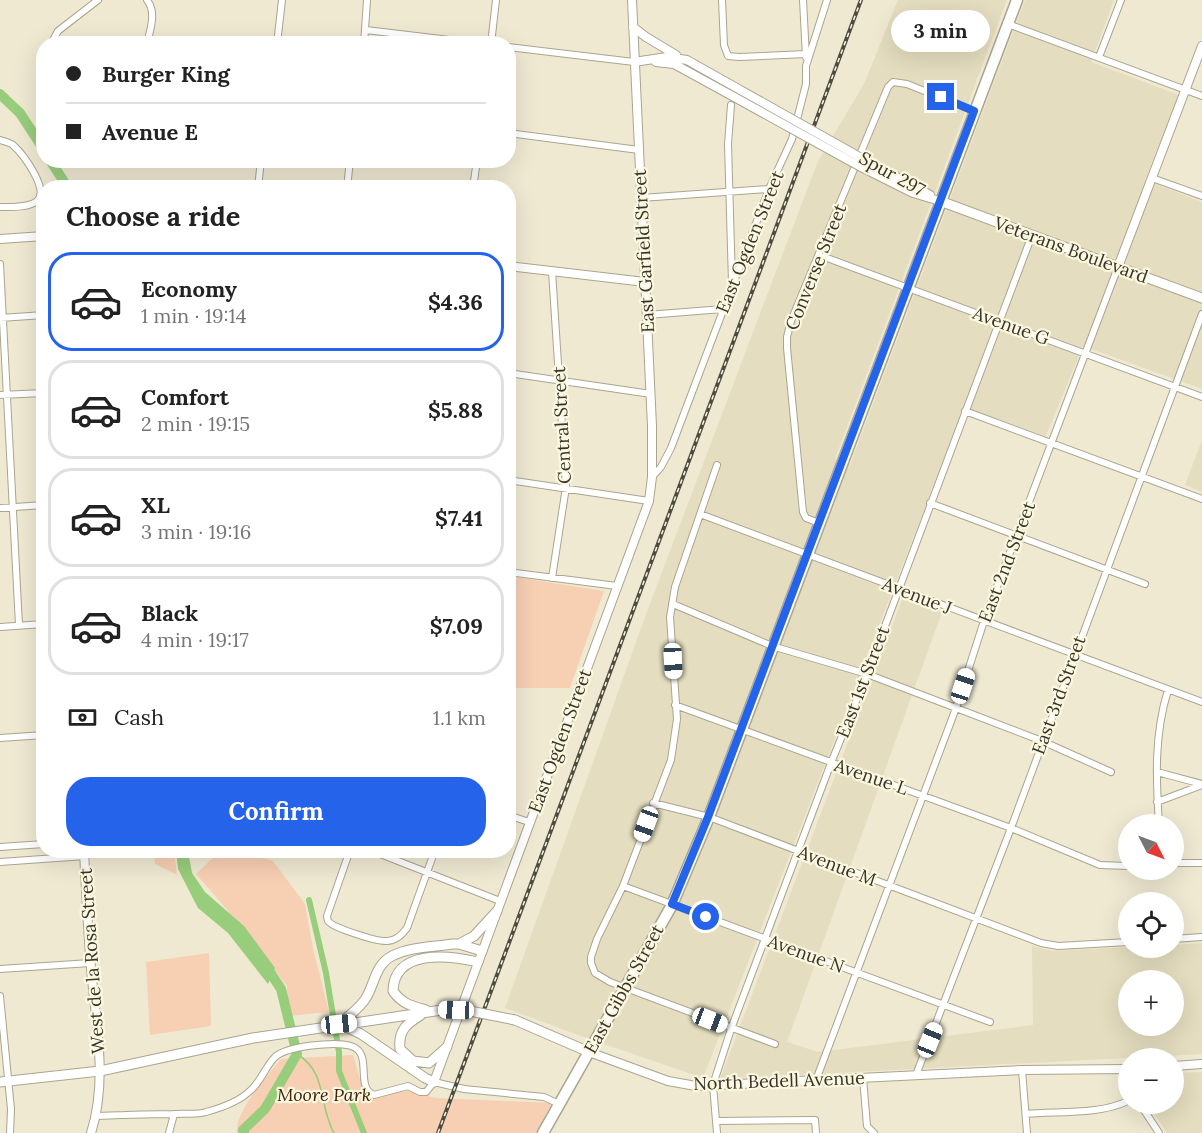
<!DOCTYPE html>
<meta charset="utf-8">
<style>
:root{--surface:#fff;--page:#f2f2f2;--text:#222;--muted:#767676;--line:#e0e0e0;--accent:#2563eb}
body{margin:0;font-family:Lora,serif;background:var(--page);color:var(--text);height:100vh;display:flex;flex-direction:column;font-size:22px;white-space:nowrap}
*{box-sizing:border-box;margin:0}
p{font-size:20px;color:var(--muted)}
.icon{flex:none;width:33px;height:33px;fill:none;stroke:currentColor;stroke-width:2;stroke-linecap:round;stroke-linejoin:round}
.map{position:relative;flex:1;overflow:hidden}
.side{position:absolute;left:36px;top:180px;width:480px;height:678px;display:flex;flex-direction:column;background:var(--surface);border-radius:24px;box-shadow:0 6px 24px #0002}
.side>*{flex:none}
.guide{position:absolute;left:36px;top:36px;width:480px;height:132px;border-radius:24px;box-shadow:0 6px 24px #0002;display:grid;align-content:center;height:132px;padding:0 30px;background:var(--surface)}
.needle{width:39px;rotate:132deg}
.fabs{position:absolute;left:1118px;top:814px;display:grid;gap:12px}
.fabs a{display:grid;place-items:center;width:66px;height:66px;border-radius:50%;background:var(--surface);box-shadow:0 6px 24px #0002;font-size:30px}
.end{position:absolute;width:27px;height:27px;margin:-14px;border:8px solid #2563eb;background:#fff;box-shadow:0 0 0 3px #fff}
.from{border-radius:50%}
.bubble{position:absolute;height:42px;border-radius:21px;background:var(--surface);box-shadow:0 6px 24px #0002;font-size:20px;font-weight:700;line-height:42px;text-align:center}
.car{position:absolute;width:18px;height:36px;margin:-18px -9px;border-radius:8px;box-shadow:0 0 4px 2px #0007;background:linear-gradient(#fff 24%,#345 0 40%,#fff 0 76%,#345 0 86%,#fff 0)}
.guide b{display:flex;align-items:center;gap:21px;height:57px;font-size:22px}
.guide b+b{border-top:2px solid var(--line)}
.guide i{width:15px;height:15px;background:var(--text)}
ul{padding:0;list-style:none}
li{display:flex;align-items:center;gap:18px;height:99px;margin:0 12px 9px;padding:0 18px;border:3px solid var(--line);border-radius:24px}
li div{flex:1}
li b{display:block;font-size:22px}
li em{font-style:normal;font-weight:700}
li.selected{border-color:var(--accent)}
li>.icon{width:54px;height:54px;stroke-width:1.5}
h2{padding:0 30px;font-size:27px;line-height:72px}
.pay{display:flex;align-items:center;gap:15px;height:66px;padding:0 30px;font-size:22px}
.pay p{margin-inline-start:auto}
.button{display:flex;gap:12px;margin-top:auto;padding:12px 30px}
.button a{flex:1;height:69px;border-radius:24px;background:var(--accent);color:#fff;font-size:24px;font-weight:700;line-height:69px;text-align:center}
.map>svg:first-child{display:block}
.built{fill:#e4ddbf;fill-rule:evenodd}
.green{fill:#f7cfb3}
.water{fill:#98cd7c}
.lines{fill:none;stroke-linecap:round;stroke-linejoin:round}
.stream{stroke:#98cd7c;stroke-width:1.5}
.canal{stroke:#98cd7c;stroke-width:6}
.river{stroke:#98cd7c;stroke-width:10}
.minor-casing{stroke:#aaa58f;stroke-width:8}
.tertiary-casing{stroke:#aaa58f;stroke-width:10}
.secondary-casing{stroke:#aaa58f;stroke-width:10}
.primary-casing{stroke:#aaa58f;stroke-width:11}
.trunk-casing{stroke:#aaa58f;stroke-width:13}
.minor{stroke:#fff;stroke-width:6}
.tertiary{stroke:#fff;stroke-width:8}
.secondary{stroke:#fff;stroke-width:8}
.primary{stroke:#fff;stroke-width:9}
.trunk{stroke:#fff;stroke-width:10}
.rail-casing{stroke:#4e4c41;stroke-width:4}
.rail{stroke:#fcf7df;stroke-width:1.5;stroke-dasharray:4.5;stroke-linecap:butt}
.secondary-bridge-casing{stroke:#aaa58f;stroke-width:10;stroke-linecap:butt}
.primary-bridge-casing{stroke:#aaa58f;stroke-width:11;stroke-linecap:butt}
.secondary-bridge{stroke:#fff;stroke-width:8}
.primary-bridge{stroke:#fff;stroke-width:9}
.route{stroke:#2563eb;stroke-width:8}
.labels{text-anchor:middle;stroke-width:4.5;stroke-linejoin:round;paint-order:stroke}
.street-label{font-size:18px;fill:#36342b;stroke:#fcf7df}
.park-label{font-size:18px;font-style:italic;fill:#3f2006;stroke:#fcf7df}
</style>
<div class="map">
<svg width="1202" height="1133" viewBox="0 0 1202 1133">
<rect width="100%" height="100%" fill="#efe9d2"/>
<path class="built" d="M898,0H1007L835,459L850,465L1025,0H1114L1091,62L1179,95L1145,180L1202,202V389L1083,346L1046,436L964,407L703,1078L581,1036L505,1008L645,617L818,161L864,84Z
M1202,440V492L1185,485Z
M903,597L942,612L787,1042L818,1052L1033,1025L1032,946L1053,951L1128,947L1173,948V945L1202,943V1054L720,1079ZM1128,981H1173V1026H1128Z
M1202,1072V1133H1167L1148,1104H1173V1073Z"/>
<path class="green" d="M509,576L604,591L570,688H509Z
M154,851H174L177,875L155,864Z
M220,851H242L273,861L305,904L313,948L329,1012L288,1016L287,986L229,912L196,874Z
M209,953L211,1026L150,1035L146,962Z
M353,1055L365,1097L407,1091L436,1098L552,1103L536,1133H237C234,1112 268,1075 281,1059Z"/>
<path class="water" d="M176,851H188L192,873L205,892L244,926L275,968L268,984L228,933L198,908L178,869Z"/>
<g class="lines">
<path class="stream" d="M297,1054C328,1073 318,1105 334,1133"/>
<path class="canal" d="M309,900L326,973L339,1052V1071L364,1133"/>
<path class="river" d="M0,94L20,113L44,150
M50,160L68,188
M244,1133L243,1130L265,1109L297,1054L281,989L264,963"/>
<g class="minor-casing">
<path id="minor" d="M722,0L724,45L728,56L739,57L806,54
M803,0L806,57
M1008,24L1202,96
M366,30L483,44
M51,44L58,31L98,0
M147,44C150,29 157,13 147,0
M277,44L282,0
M364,44L367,0
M491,44L496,0
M508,47L634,62
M1099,57L1121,0
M731,105L728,144L732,283
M508,133L639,150
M0,140C4,141 9,142 13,145C23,154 50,190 37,201C29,208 10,207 0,207
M1152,178L1202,196
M258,188L261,160
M347,188L350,160
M473,188L477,160
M641,198L769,189
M819,255L1202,397
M0,264L19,625
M552,271L566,487L552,578
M647,315L723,309
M0,318L44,315
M508,373L651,394
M0,395L44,393
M965,411L1202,499
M717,465L675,587L670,617L677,719L671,760L623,886L597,939L591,957V963L595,973L610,982L775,1044
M652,477L661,467L671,448L769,189L792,139L806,84V66L827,0
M508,480L649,501
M930,503L1145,584
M0,508L44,505
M700,514L1202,702
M819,523L806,518L803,512L787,348V337L791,321L888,87L893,82L907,84L974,111
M508,572L617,586
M673,604L772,646L867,674L956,708L1042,741L1111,772
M0,627L44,624
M675,705L1011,828L1100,865L1128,866
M0,738L44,735
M1157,772L1202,784
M1157,802L1202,785
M653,803L709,817L1041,943L1058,946L1128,942
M508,815L529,822
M1159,825C1156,778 1154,735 1168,690
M0,847L44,844
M350,850L327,916L328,921C333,928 378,942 387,941C396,941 402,935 407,928L435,850
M370,850L500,901
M0,862L85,856
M1173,863H1202
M623,886L990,1022
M1173,939L1202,937
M0,969L90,963
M0,996L11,1109L10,1133
M1022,1070L1027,1133
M916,1075L1011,828L1202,314
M863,1078L867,1126L874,1133
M816,1080L956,708L984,621L1118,267
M1140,1104L1159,1133
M1026,1114C1059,1111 1098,1115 1128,1101
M97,1116C123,1115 149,1114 175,1114C185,1113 197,1115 206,1112C221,1108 240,1101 251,1090C261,1081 266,1066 275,1057C287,1046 335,1041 351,1046C374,1053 354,1087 374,1095L408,1086L420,1092H426L434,1082L464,1089L544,1097L559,1104
M717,1121L815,1120L816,1133
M169,1133L174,1114
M717,1133L713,1085L731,1029L831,763L867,674L1032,235"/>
</g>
<g class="tertiary-casing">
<path id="tertiary" d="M0,239L44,236
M508,266L645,282
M1118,267L1202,46
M84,850C86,893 88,936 92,979C97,1030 107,1083 91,1133"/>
</g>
<g class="secondary-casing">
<path id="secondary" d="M633,27L646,37L676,55
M634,62L667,57L687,60L735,87
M656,62L674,64L727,93
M865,160L930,195
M861,167L913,193L940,201
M589,1052L668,1081L696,1086L1022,1070L1128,1069
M1173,1066L1202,1064
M434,1082L649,501L652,477V426L632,0"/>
</g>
<g class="primary-casing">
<path id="primary" d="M940,201L1202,298
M459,944L474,936L497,911
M426,1010C412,1006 402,1004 393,991C394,949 448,955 478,962
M421,1015C406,1024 398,1031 400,1049L413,1061L429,1063L447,1047
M515,1020L589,1052
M340,1024C348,1016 360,1008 366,998C375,983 375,965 392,956C409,947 433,947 452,944H459L482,951
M342,1025L361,1034L425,1078L434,1082
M0,1082L100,1071L253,1038L442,1010"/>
</g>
<g class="trunk-casing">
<path id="trunk" d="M543,1133L672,905L709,817L1017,0"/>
</g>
<use href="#minor" class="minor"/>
<use href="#tertiary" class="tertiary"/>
<use href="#secondary" class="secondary"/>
<use href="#primary" class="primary"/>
<use href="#trunk" class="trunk"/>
<g class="rail-casing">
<path id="rail" d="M438,1133L861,0"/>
</g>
<use href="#rail" class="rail"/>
<g class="secondary-bridge-casing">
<path id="secondary-bridge" d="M735,87L865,160
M727,93L861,167"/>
</g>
<g class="primary-bridge-casing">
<path id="primary-bridge" d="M442,1010L470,1011L515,1020"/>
</g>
<use href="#secondary-bridge" class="secondary-bridge"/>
<use href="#primary-bridge" class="primary-bridge"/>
</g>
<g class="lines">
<path class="route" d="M706,917L672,904L708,817L974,111L941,97"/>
</g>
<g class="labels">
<g class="street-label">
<text transform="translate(892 174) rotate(29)" y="6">Spur 297</text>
<text transform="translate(750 242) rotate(-68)" y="6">East Ogden Street</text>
<text transform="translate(1071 250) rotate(20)" y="6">Veterans Boulevard</text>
<text transform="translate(644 251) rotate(-93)" y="6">East Garfield Street</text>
<text transform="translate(816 267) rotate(-68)" y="6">Converse Street</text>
<text transform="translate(1011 326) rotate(20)" y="6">Avenue G</text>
<text transform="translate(562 425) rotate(-93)" y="6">Central Street</text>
<text transform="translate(1007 562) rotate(-69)" y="6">East 2nd Street</text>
<text transform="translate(917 596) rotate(21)" y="6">Avenue J</text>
<text transform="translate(863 682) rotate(-69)" y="6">East 1st Street</text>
<text transform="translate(1059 695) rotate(-70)" y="6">East 3rd Street</text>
<text transform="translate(560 741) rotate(-70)" y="6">East Ogden Street</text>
<text transform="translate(871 777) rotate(19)" y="6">Avenue L</text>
<text transform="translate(837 866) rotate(21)" y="6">Avenue M</text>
<text transform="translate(806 954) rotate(20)" y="6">Avenue N</text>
<text transform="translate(92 961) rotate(-94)" y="6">West de la Rosa Street</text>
<text transform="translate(624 989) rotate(-61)" y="6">East Gibbs Street</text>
<text transform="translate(779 1081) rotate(-2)" y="6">North Bedell Avenue</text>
</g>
<g class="park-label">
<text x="324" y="1101">Moore Park</text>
</g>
</g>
</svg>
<div class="fabs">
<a><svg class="needle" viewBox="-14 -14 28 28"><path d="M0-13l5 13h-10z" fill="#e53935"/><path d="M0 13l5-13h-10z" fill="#767676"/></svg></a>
<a><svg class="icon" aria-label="locate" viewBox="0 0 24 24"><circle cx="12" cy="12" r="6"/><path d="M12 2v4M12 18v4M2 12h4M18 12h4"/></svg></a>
<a>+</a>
<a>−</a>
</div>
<i class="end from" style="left:706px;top:917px"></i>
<i class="end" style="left:941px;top:97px"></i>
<div class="bubble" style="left:891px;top:10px;width:99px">3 min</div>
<i class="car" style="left:673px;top:661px;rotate:177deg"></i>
<i class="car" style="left:963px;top:686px;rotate:18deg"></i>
<i class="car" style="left:646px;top:824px;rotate:200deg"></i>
<i class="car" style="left:456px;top:1010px;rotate:272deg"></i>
<i class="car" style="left:710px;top:1020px;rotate:111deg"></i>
<i class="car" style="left:339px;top:1024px;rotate:84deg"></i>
<i class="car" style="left:930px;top:1040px;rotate:22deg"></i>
<div class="guide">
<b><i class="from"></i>Burger King</b>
<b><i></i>Avenue E</b>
</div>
<section class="side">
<h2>Choose a ride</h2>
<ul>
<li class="selected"><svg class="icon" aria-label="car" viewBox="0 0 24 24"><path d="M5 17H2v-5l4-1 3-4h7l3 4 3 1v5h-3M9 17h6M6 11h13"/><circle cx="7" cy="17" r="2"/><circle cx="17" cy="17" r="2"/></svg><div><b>Economy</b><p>1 min · 19:14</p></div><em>$4.36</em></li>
<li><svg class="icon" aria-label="car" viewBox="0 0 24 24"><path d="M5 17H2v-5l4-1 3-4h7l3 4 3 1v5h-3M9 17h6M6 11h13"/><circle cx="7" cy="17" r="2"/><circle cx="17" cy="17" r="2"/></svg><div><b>Comfort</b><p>2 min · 19:15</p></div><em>$5.88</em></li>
<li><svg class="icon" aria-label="car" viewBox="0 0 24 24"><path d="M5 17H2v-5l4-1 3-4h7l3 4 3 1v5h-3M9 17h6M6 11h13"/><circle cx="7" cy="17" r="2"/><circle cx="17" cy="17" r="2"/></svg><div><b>XL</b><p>3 min · 19:16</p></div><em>$7.41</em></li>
<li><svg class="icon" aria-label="car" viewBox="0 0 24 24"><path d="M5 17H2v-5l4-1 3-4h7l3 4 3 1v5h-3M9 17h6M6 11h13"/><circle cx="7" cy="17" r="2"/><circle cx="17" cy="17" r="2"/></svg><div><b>Black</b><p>4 min · 19:17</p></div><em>$7.09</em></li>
</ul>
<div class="pay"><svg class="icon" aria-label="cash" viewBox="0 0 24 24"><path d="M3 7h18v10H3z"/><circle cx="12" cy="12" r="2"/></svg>Cash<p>1.1 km</p></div>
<div class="button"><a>Confirm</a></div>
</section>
</div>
